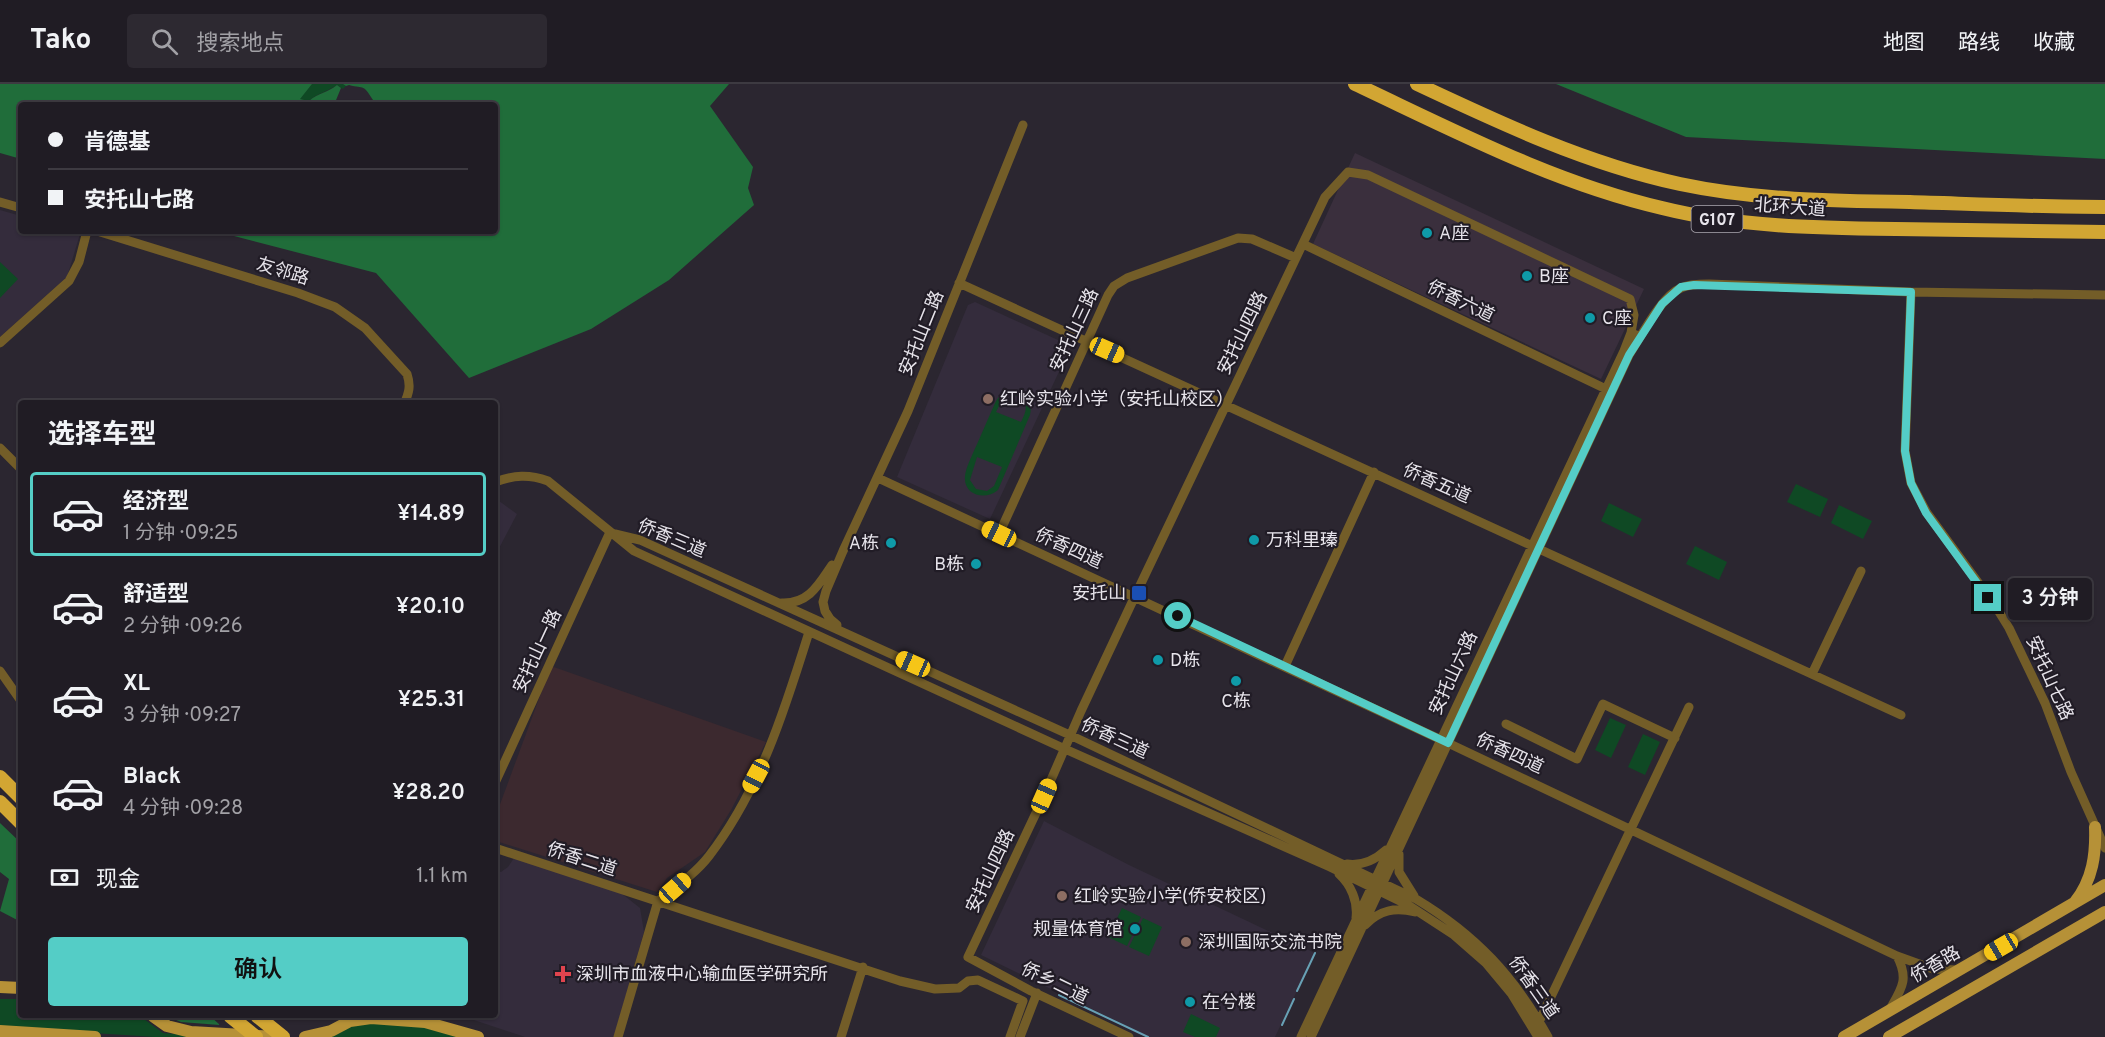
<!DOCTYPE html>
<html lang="zh">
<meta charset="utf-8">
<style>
:root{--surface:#201c24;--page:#2d2931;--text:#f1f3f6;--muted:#a2a1a6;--line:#3d3a41;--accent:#54cdc6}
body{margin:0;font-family:Overpass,"Noto Sans SC",sans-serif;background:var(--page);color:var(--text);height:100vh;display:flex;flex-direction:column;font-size:22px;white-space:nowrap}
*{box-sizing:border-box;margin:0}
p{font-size:20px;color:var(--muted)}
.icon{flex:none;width:33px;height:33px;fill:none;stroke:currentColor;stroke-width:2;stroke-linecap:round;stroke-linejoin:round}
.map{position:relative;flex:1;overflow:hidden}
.drawer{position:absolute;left:18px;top:316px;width:480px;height:618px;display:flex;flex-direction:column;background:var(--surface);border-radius:6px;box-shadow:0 2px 4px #0004,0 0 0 2px var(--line)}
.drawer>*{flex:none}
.banner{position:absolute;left:18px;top:18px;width:480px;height:132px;border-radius:6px;box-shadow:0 2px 4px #0004,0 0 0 2px var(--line);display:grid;align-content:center;height:132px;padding:0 30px;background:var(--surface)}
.end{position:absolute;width:27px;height:27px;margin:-14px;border:8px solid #54cdc6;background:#111;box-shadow:0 0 0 3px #111}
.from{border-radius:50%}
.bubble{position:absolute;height:42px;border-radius:6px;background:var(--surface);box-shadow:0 2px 4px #0004,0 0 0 2px var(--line);font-size:20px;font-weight:600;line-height:42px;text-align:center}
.car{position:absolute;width:18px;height:36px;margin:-18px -9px;border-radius:8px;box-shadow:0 0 4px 2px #0007;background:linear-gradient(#f5c518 24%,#345 0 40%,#f5c518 0 76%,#345 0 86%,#f5c518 0)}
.banner b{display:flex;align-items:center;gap:21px;height:57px;font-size:22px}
.banner b+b{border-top:2px solid var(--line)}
.banner i{width:15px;height:15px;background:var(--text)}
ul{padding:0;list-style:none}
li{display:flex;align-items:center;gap:18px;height:84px;margin:0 12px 9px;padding:0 18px;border:3px solid transparent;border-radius:6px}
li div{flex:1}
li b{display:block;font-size:22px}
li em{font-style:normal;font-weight:600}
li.active{border-color:var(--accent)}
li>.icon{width:54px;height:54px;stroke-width:1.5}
h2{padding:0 30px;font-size:27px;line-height:72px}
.pay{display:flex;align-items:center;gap:15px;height:66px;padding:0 30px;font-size:22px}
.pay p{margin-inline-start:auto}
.cta{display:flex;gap:12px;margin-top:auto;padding:12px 30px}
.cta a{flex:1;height:69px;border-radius:6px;background:var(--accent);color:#111;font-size:24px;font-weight:600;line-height:69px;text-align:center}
header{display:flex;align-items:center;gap:36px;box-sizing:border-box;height:84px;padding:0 30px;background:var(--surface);border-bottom:2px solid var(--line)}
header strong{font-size:28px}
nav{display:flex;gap:33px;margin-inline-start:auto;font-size:21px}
.search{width:420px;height:54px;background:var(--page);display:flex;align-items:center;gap:15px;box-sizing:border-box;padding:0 21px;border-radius:6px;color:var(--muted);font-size:22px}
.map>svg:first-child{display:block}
.commercial{fill:#3a2f3d}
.industrial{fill:#3c292f}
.built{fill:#342c3c}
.green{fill:#0f4924;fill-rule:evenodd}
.forest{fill:#206d3a}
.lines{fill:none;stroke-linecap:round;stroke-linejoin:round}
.stream{stroke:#68a1b5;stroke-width:2}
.minor{stroke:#735d28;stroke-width:9}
.major{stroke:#b69137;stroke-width:12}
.highway{stroke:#d2a633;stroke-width:14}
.highway-bridge{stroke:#d2a633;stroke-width:14}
.route{stroke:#54cdc6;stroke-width:8}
.culture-dot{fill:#0f9aa8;stroke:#211c26;stroke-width:2}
.education-dot{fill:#8d6e63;stroke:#211c26;stroke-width:2}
.transit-dot{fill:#1a4fb4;stroke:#211c26;stroke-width:2}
.health-dot{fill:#e0444e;stroke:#211c26;stroke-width:2}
.labels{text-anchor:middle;stroke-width:4.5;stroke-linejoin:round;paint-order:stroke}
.shield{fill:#211c26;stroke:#aca8b0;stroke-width:1.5}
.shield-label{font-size:16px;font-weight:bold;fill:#e7e4eb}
.street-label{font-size:18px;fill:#e7e4eb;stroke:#211c26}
.poi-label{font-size:18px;fill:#e7e4eb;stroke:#211c26;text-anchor:start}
</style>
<header>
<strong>Tako</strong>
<div class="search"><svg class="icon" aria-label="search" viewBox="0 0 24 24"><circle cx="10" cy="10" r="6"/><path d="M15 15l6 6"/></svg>搜索地点</div>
<nav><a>地图</a><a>路线</a><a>收藏</a></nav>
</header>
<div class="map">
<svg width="2105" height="953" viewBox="0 0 2105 953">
<rect width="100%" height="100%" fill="#2b2630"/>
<path class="commercial" d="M1355,69L1644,205L1601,295L1313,160Z"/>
<path class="industrial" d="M551,582L766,658L731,726L705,768L667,794L657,808L496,757L495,734Z"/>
<path class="built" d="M0,126L21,132V147H72L80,150L67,193L0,253Z
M975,218L1071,262L990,435L897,393L968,221Z
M495,414L517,430L495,472Z
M1044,737L1129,781L1315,869L1275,953H1149L981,871Z
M514,774L621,809L640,824L644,848L614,953H525L462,932H495V785L501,788L508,783Z"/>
<path class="green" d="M312,0H343L346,2L343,5L337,1C327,8 318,9 309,17L299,15Z
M0,178L18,195L0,214Z
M1012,306C1026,307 1033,317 1030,331L998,406C985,417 963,411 965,392C966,384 970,376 973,369C981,352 988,334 996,317L1002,309ZM1008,311L1020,312C1029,321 1026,328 1021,338L996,328L1002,316ZM977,373L1002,383L994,402L987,407L976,405L970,396Z
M1796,400L1828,415L1820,433L1787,418Z
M1609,419L1642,435L1633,453L1601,437Z
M1839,421L1872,437L1863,455L1831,439Z
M1695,462L1727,478L1719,496L1686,480Z
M1610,634L1626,641L1611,674L1595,666Z
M1643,650L1660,658L1645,691L1628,683Z
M1122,824L1141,833L1127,862L1108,853Z
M1143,834L1162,843L1149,872L1129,863Z
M0,915H21V932H140L163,949L212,953H155L0,943Z
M1191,930L1220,944L1216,953H1195L1183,948Z
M367,939L419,942L467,953H328L351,942Z"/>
<path class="forest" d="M0,0H312L300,15L309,17C318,9 327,9 337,1L341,4L334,21H21V75L0,69Z
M343,0H729L710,22L753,83L748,104L754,121L669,196L591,245L469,294L376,189L215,147H495V21H369L373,16C363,0 365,5 349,1L346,2Z
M1556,0H2105V75L1686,53Z
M0,739L21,759V838L0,827L9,795L0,788Z
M167,932H210L220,941L181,938Z"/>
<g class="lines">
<path class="stream" d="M1297,907L1315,869
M1059,911L1148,953
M1282,941L1294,915"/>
<path class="minor" d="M0,118L21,124
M97,147L298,209L335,223L365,244L407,290C411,302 409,309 404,320
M1303,160L1606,305
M959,199L1901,631
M1911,208L1905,367L1911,399L1927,429L1996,523L2009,544L2045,619L2071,688L2105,764
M0,259L69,197L79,178L87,147
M0,364L21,385
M878,394L1448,659L1897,872L1933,885L1957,886
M495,398C514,391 529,390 548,397L634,467L1065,665L1330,783L1408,821L1454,851L1486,879L1511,909L1538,953
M615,450L640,456L1072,652L1416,815C1476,851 1514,892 1548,953
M999,450L1108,211L1114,202L1127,194L1238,154L1252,155L1296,174
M782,519C809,520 819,500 832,481
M837,541L830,535L825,527L823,518L826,507L843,467L908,327L1023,41
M1285,582L1374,388
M0,587L21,617
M1812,590L1861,487
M1506,640L1577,675L1603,620L1675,654
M495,699L610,448
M495,764L900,897L935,905L959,904L968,897L978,896L1023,917L1010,953
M1399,770V788L1414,812
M1347,780C1362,782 1375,776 1386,766
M1339,790C1351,801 1358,817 1356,834
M658,817C676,803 696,789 709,772C760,706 785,625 809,548
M1365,841C1380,826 1395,823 1415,828
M1890,925C1902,904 1909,895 1897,872
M1538,940L1689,623
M618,953L658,817
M841,953L863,883
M1020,953L1037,909
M1129,953L1031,907L968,873L1044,712L1081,627L1135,512L1325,113L1348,88L1368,91L1630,215L1634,231L1631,249
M1301,953L1624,267L1631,249L1636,251
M1311,953L1629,271C1641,253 1661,212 1681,204C1689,200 1700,200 1709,200L1911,208L2105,211"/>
<path class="major" d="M2075,818C2093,795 2096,770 2095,743
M0,903L21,904
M153,932L167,942L191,948L276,953
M0,947L95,953
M305,953L331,947L350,937L371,934L425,938L478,953
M1844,953L2105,801
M1889,953L2105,828"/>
<path class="highway" d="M1355,0C1455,47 1554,99 1662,124C1738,143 1818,144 1896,145C1966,146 2035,147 2105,148
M1417,0C1502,40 1587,80 1680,100C1755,116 1833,117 1910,118C1975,120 2040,123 2105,123
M0,693L21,714
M0,718L21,739
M257,932L283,953"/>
<path class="highway-bridge" d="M230,932L256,953"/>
</g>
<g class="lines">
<path class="route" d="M1178,532L1448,659L1629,271L1662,220L1681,203L1694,201L1911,208L1905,367L1911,399L1926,429L1988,514"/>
</g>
<g class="culture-dot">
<circle cx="1427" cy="149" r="6"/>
<circle cx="1527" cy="192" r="6"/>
<circle cx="1590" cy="234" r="6"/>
<circle cx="1254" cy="456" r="6"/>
<circle cx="891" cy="459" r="6"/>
<circle cx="976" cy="480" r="6"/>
<circle cx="1158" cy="576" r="6"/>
<circle cx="1236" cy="597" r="6"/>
<circle cx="1135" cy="845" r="6"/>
<circle cx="1190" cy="918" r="6"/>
</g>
<g class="education-dot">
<circle cx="988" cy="315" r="6"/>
<circle cx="1062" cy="812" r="6"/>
<circle cx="1186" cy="858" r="6"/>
</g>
<rect class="transit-dot" x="1131" y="501" width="16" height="16" rx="3"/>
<path class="health-dot" d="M560 881h6v6h6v6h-6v6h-6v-6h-6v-6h6z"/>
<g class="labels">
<rect class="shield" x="1691.5" y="122" width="51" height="26" rx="4.5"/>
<g class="shield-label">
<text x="1717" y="141">G107</text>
</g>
<g class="street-label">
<text transform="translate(1790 123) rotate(4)" y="6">北环大道</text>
<text transform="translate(283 187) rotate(17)" y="6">友邻路</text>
<text transform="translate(1461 217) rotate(26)" y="6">侨香六道</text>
<text transform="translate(1074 246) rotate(-65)" y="6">安托山三路</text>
<text transform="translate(921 249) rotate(-68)" y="6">安托山二路</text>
<text transform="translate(1242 249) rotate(-64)" y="6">安托山四路</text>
<text transform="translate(1437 399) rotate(24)" y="6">侨香五道</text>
<text transform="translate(672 454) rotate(23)" y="6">侨香三道</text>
<text transform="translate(1069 464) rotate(25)" y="6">侨香四道</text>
<text transform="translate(537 567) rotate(-65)" y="6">安托山一路</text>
<text transform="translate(1453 589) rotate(-65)" y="6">安托山六路</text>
<text transform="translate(2050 594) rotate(66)" y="6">安托山七路</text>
<text transform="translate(1115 654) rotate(25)" y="6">侨香三道</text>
<text transform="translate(1510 669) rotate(25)" y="6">侨香四道</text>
<text transform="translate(582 775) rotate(18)" y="6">侨香二道</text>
<text transform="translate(990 787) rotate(-65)" y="6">安托山四路</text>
<text transform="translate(1935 880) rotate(-30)" y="6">侨香路</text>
<text transform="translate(1055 899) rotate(26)" y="6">侨乡二道</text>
<text transform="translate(1534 903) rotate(55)" y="6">侨香三道</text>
</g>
<g class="poi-label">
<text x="1439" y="155">A座</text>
<text x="1539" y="198">B座</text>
<text x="1602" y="240">C座</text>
<text x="1000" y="321">红岭实验小学（安托山校区）</text>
<text x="1266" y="462">万科里·瑧</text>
<text x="879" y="465" text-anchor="end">A栋</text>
<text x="964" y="486" text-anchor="end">B栋</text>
<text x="1126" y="515" text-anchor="end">安托山</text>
<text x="1170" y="582">D栋</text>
<text x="1236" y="623" text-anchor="middle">C栋</text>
<text x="1074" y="818">红岭实验小学(侨安校区)</text>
<text x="1123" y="851" text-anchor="end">规量体育馆</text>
<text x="1198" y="864">深圳国际交流书院</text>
<text x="576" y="896">深圳市血液中心输血医学研究所</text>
<text x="1202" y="924">在兮楼</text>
</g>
</g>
</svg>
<i class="end from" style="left:1178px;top:532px"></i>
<i class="end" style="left:1988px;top:514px"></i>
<div class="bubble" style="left:2008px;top:494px;width:84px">3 分钟</div>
<i class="car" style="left:1107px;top:266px;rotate:114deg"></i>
<i class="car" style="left:999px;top:450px;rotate:295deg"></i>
<i class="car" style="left:913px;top:580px;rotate:294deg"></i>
<i class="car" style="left:756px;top:692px;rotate:208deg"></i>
<i class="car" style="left:1044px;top:712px;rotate:24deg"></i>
<i class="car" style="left:675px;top:804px;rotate:49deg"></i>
<i class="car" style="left:2001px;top:863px;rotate:240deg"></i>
<div class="banner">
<b><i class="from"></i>肯德基</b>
<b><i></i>安托山七路</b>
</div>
<section class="drawer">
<h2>选择车型</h2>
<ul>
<li class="active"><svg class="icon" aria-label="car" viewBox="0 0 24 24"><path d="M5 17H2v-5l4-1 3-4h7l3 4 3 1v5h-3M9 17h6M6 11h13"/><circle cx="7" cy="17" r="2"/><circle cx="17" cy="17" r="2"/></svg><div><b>经济型</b><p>1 分钟 · 09:25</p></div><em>¥14.89</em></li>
<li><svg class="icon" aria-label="car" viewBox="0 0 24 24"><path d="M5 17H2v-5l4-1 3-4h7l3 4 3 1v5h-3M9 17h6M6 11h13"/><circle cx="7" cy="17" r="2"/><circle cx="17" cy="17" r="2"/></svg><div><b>舒适型</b><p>2 分钟 · 09:26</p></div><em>¥20.10</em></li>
<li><svg class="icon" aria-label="car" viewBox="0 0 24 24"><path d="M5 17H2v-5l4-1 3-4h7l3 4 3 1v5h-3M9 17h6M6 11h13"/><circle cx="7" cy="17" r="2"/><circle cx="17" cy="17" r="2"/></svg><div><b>XL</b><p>3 分钟 · 09:27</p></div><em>¥25.31</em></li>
<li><svg class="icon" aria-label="car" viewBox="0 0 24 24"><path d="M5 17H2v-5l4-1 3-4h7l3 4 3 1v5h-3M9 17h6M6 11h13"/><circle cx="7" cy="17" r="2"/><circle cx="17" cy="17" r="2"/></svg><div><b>Black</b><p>4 分钟 · 09:28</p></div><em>¥28.20</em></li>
</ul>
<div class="pay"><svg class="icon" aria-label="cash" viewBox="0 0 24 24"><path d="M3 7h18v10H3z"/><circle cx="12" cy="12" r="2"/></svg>现金<p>1.1 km</p></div>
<div class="cta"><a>确认</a></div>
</section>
</div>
